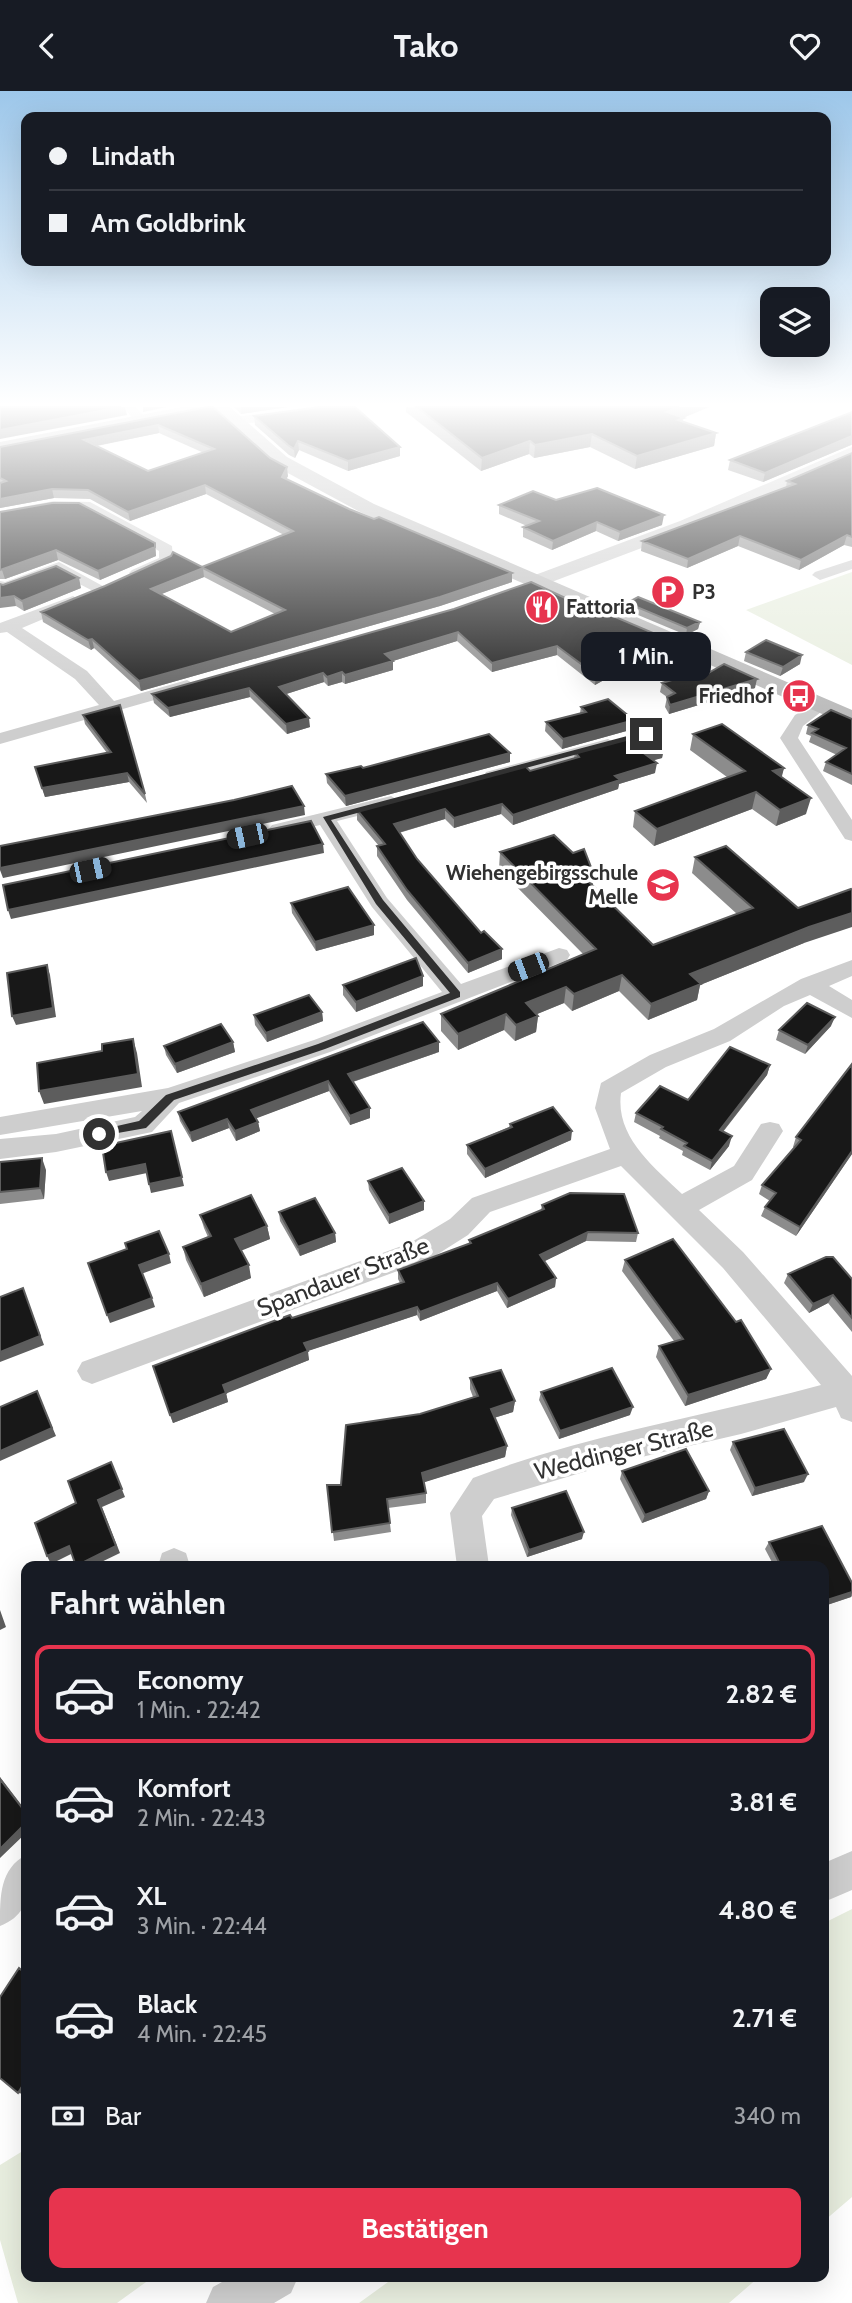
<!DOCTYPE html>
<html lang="de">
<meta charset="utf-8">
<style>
:root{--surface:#171b24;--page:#242831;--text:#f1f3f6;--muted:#9ea1a6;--line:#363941;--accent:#e7344e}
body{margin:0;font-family:Cabin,sans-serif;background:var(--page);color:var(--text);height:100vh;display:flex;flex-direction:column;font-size:26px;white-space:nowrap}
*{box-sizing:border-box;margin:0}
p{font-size:23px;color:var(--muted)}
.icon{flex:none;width:38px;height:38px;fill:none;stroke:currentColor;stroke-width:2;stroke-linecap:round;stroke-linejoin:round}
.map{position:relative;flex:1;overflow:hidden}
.drawer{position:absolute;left:21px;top:1470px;width:808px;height:721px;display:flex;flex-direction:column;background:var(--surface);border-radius:14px;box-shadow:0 7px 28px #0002}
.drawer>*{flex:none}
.hud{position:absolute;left:21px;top:21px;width:810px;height:154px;border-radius:14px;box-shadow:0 7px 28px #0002;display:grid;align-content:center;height:154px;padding:0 28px;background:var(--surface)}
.tools{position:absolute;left:760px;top:196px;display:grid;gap:14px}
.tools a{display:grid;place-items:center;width:70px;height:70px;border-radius:14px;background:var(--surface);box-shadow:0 7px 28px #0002;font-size:35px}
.end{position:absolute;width:32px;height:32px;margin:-16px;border:9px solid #313131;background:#fff;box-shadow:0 0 0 4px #fff}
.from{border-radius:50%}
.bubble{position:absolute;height:49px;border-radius:14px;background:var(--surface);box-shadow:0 7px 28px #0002;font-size:23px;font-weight:800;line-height:49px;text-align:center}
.car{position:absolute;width:21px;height:42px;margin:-21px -10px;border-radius:9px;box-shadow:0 0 5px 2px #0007;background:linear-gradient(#222 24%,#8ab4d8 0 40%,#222 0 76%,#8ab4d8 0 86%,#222 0)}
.hud b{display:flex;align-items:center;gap:24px;height:66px;font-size:26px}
.hud b+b{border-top:2px solid var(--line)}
.hud i{width:18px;height:18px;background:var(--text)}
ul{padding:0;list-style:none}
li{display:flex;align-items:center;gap:21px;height:98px;margin:0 14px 10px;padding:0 14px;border:4px solid transparent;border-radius:14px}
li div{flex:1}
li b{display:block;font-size:26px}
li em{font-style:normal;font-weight:800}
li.on{border-color:var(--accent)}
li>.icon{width:63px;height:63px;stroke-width:1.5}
h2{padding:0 28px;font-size:32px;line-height:84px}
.pay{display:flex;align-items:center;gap:18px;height:77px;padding:0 28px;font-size:26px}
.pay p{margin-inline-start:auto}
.primary-button{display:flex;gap:14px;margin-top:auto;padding:14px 28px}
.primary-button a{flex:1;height:80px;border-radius:14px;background:var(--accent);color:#fff;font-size:28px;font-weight:800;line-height:80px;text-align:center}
header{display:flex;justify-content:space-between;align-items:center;height:91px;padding:0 28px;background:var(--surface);font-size:32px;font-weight:800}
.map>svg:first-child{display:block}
.green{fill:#e8eedf}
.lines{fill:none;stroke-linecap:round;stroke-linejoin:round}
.minor{fill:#cecece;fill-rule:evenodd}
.tertiary{fill:#cecece;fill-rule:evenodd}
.secondary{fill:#bbb;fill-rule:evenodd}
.wall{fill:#8c8c8c;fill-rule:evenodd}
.shaded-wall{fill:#5d5d5d}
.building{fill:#181818;stroke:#5d5d5d;stroke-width:2;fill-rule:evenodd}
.route{fill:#313131}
.labels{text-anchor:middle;stroke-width:7;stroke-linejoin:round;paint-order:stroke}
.far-poi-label{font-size:21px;font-weight:bold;fill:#313131;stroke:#fff;text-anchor:start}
.street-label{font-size:24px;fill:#313131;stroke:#fff}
</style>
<header><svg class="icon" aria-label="back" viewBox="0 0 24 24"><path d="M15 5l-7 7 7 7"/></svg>Tako<svg class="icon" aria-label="heart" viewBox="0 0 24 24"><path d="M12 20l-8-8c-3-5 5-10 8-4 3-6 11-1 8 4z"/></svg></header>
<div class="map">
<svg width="852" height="2212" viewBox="0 0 852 2212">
<rect width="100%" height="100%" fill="#fff"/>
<path class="green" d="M852,481V574L746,519Z
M852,1818V2106L824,2130V1832Z
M26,2058V2186H153L117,2212H18L0,2149V2074Z
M395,2186H759L729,2212H359Z"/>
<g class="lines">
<path class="minor" d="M123,316H136L147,329L141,333L137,332Z
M311,316H347L341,320L235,334L229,330L235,326Z
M54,410L90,411L172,455L173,469L142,485H132L129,482L132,479L159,467V460L82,418H54L0,428V420Z
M852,469V478L820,489L812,484L815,481Z
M59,471L110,499L107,502H97L58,482L11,499L0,500V490L5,491Z
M73,505L81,510L79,513L22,537L87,580L114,610L187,589L196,594L193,598L0,653V642L99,614L75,588L7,541L0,542V532Z
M821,609L830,614L803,635L798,647L852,729V750L845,748L780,647L795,624Z
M608,648L617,653L614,657L493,691L484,685L486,681Z
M391,705L401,711L398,715L337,730L387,807L461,893L559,857L567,859L570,864L567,869L330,961L179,1012L152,1041L56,1061L0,1068V1048L56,1043L135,1026L142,1020L0,1044V1026L168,997L314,949L442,901L372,816L320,734L279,744L269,738L272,734Z
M852,869V885L829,895L852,909V927L810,904L784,915L730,950L666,976L621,1002C615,1046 654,1076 682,1103L734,1075L761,1033L770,1031L779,1033L783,1040L752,1089L699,1119L743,1161L852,1285V1331L841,1327L836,1316L741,1343L607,1374L494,1408L482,1425L489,1475H457L450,1422L473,1387C584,1344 706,1325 821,1294L723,1177L621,1075L490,1121L468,1144L430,1168L92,1293L82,1289L77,1280L82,1271L410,1152L450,1128L472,1107L610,1058L595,1017L601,992L650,964L714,938L801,888Z
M174,1457L186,1462L190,1475H158L162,1462Z
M852,1760V1799L824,1811V1772Z
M26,1764C27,1795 34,1822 0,1835C0,1804 0,1778 26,1764Z
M231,2186H298L291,2202L274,2212H206L213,2196Z"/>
<path class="tertiary" d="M852,356V367L692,438L541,495H527L524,491L527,487L680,430Z"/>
<path class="secondary" d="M182,316H230L287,366L374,413L852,619V636L360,421L273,374L214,321L0,363V351Z"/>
</g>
<path class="wall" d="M207,316L288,385L286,388L349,418L512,482V491L440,515L141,600L94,557L91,559L43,531L41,521L202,476L284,444L206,403L130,430L90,408L54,407L0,417V356ZM159,342L204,362L148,380L97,355ZM204,486L275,523L231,541L161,503Z
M234,316H288L241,323Z
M406,316H709L683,327V331L716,342L714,355L635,378L590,356L534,367L529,363L481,380L406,321Z
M852,321V354H851L763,391L728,379L730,369Z
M254,325L400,365L348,380L299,359L295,367L289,364L255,334Z
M852,362V456L844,454L799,479L738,455L687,477L641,460L642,450L786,396L787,390Z
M556,409L662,434L618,450L596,440L552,459L523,446V436L527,435L499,423V414Z
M0,421L155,452L156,465L100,489L58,469L5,488H0Z
M3,494L81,497L24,520L16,515Z
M627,512L700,531L698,538L686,544L626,519Z
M454,518L663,556L595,594L557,564L492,581L457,550L393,570V579L345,593L342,591L328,595L324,591L286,603L310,636L287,643L250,606L170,626L154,612L152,603Z
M746,561L800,573L780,585L744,570Z
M696,589L755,597L669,623L665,616L667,606L660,601L662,592Z
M581,616L630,626V639L562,658L545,640L546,631L580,622Z
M83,624L145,703L147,712L129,691L45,706L35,676L107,662L85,633Z
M852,628V694L823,680L826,671L837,664L809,651L811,645L806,643L808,634Z
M693,643L784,677L781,686L806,723L776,735L752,718L654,755L633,736L635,720L727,686L690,659Z
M664,657L662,667L653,669L655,682L619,693L618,698L513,734L501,723L454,737L445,728L399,742L417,768L502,868L468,882L407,809L377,765V755H379L357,729V719L530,680L574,667L575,661Z
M510,671L346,715L327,692L326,683L363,677Z
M500,761L593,795L653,854L737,823L692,782L695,766L804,852L700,894L697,909L648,929L619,900L572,920L564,912L537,923L538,925L536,941L515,950L504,939L458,959L441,940V923L583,863L499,778Z
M291,812L374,834V844L316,860L292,822Z
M343,894L423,895L356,921L343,904Z
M322,921L323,930L267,951L255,934L254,924Z
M831,935L805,963L776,949L779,939Z
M233,951L235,961L177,982L166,964L164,955Z
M439,961L353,991L370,1027L350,1034L329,1000L256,1027L258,1031L260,1040L236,1050L229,1037L192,1051L180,1030L178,1021Z
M852,973V1063L796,1145L761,1125L765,1116L770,1110L759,1103L762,1094L794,1056H793L796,1046Z
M770,974L767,984L723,1041L729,1055L710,1079L682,1064L683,1060L659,1047L660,1045L634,1031L636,1022L688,1009Z
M510,1033L571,1049L485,1087L467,1063V1054L509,1036Z
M0,1071L46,1079L44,1108L0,1113Z
M368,1090L424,1119L389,1133L369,1099Z
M542,1114L638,1142L636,1151L586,1150L544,1170L556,1187L555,1196L507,1217L497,1200L420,1230L417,1224L307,1260L309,1269L226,1302L228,1311L173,1332L153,1275L292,1227L400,1192L398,1188V1179L469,1153V1149L541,1119Z
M279,1121L335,1142L336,1151L300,1165L280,1130Z
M200,1124L267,1135L270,1148L241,1159L251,1187L204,1206L186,1169L183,1156L208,1146L204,1137Z
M625,1169L771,1278L766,1288L685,1315L656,1266L659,1255L674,1250L622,1180Z
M788,1183L852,1188V1241L828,1212L809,1222L784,1192Z
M470,1287L515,1310L513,1321L494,1327L507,1355L505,1366L424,1391L426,1402V1412L388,1417L391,1441L334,1450L327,1394H341L420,1323L473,1306L470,1298Z
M541,1301L630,1324L559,1348L539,1309Z
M733,1351L804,1391L752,1405L730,1359Z
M622,1380L709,1400L706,1408L642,1432L620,1388Z
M512,1417L582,1448L527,1466L511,1424Z
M822,1435L852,1492V1505L851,1506L824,1515V1475H774L765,1458L769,1451Z"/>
<path class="shaded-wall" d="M121,316H125L127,324L0,348V339Z
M143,316H167L143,321Z
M241,316H288L241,323Z
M679,316H709L665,334L667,321Z
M158,334L159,342L85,357L84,349Z
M716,342L714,355L635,378L637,365Z
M592,343L590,356L534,367L535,354Z
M852,345L851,354L763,391L765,382Z
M298,350L299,359L295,367L294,358Z
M530,350L529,363L481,380L482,367Z
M400,356V365L348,380V370Z
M287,376L288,385L283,395L282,386Z
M205,394L206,403L130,430L128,421Z
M52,398L54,407L0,417V408Z
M664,424L662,434L618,450L620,441Z
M597,431L596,440L552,459L553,450Z
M847,444L844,454L799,479L801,469Z
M740,445L738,455L687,477L688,468Z
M155,452L156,465L100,489L98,480Z
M56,459L58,469L5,488L2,479Z
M203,477L204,486L152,507L151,498Z
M512,482V491L440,515L141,600L139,590Z
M79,487L81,497L24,520L22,510Z
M14,505L16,515L0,517V507Z
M700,531L698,538L686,544L687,537Z
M458,541L457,550L393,570V579L345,593V584L385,563Z
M665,547L663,556L595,594L596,584Z
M92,548L94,557L91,559L88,549Z
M557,555V564L492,581V572Z
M802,564L800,573L780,585L783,576Z
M342,581V591L328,595L327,586Z
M323,582L324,591L280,605L279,596Z
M757,588L755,597L669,623L670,614Z
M249,597L250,606L170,626L168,617Z
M630,626V631L631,630L630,639L562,658L563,648Z
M309,627L310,636L287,643L286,633Z
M664,657L662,667L644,672L645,663Z
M510,662V671L346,715L345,705Z
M657,672L655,682L619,693L618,698L513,734V724L615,685Z
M784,677L780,693L773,680Z
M127,682L129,691L45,706L42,697Z
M756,701L752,718L654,755L657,738Z
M811,707L806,723L776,735L780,719Z
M502,713L501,723L454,737V727Z
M304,715L305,724L3,787L0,779V777Z
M445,718V728L394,743V733Z
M323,753L324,762L11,828L8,819Z
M594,784L592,800L585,787Z
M852,822V836L804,852L700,894L697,909L648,929L651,913L690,883L809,836Z
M374,834V844L316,860L315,851Z
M502,858V868L468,882V872Z
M47,874L50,884L56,926L16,934L12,925Z
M622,884L619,900L572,920L574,903Z
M423,885V895L356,921V911Z
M566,896L564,912L525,928L526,912Z
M322,921L323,930L267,951L266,942Z
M506,923L504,939L458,959V943Z
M538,925L536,941L515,950L516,934Z
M835,926L831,935L805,963L808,954Z
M133,948L137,962L142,996L44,1013L39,1000Z
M233,951L235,961L177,982L175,973Z
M439,951V961L349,992L348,983Z
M770,974L767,984L717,1048L720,1039Z
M328,990L329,1000L252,1029L251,1019Z
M370,1017V1027L350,1034V1025Z
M227,1028L229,1037L192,1051L190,1042Z
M258,1031L260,1040L236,1050L235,1040Z
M171,1040L184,1095L151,1102L149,1093Z
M572,1040L571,1049L485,1087V1078Z
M732,1045L729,1055L710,1079L712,1070Z
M852,1060V1063L796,1145L800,1136Z
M42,1067L46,1079L44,1108L40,1097Z
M145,1073L147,1082L109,1090L106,1081Z
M424,1110V1119L389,1133V1124Z
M267,1135L270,1148L238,1161L235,1148Z
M588,1141L586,1150L539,1173L540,1164Z
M335,1142L336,1151L300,1165L298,1156Z
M169,1163L171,1172L141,1183L139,1174Z
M249,1174L251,1187L204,1206L201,1193Z
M556,1187L555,1196L507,1217L508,1208Z
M497,1192V1200L420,1230V1221Z
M23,1197L44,1254L0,1271V1261Z
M833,1204L828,1212L809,1222L813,1213Z
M152,1207L155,1216L110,1232L107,1224Z
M417,1216V1224L305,1261L304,1252Z
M308,1260L309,1269L225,1303L223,1294Z
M771,1278L766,1288L685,1315L688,1304Z
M37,1300L56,1345L0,1370V1360Z
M226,1302L228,1311L173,1332L170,1324Z
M515,1310L513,1321L490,1328L491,1318Z
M633,1316L630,1324L559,1348L560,1340Z
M507,1355L505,1366L422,1392V1382Z
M111,1371L125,1406L102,1416L120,1462L93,1475H76Z
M808,1383L804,1391L752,1405L755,1397Z
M709,1400L706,1408L642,1432L645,1424Z
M584,1441L582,1448L527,1466L529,1459Z
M69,1455L73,1462L51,1473L47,1465Z
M852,1501L851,1506L824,1515V1510Z
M0,1519L6,1536L0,1539Z
M0,1686L26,1720V1722L0,1688Z
M26,1732V1742L0,1767V1758Z
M26,1989V1999L24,2003L18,2002Z"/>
<path class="building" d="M0,316H121L0,339Z
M207,316H213L270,367L287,376L282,386L349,418L374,428L379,426L512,482L440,506L139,590L92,548L88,549L41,521L105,495L171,465L173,461L202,476L293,440L205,394L128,421L88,399L52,398L0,408V392L6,390L0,387V356ZM158,334L214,358L148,380L84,349ZM203,477L285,519L231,541L151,498Z
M320,316H355L400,356L348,370L298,350L294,358L288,354L254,325Z
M417,316H679L667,321L684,327L678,329L716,342L637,365L592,343L535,354L530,350L482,367Z
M852,321V345L765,382L730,369Z
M852,362V446L847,444L801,469L740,445L688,468L642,450L795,393L787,390Z
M597,397L664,424L620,441L597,431L553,450L523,436L539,430L499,414L533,400L556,409Z
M52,412H79L155,452V456L98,480L56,459L0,479V421Z
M56,475L79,487L22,510L14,505L0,507V493L3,494Z
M531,491L593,520L606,522L665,547L596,584L557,555L492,572L458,541L385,563L393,570L345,584L342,581L327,586L323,582L279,596L309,627L286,633L249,597L168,617L152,603L454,518Z
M638,506L700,531L687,537L627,512Z
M766,549L802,564L783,576L746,561Z
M724,573L757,588L670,614L667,606L675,602L662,592L688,584L696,589Z
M608,608L630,626L628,627L631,630L563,648L546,631L586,621L581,616Z
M120,614L145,703L127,682L42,697L35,676L111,661L83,624Z
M831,619L852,628V683L826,671L846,657L812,642L818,638L808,634Z
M722,633L784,677L773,680L811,707L780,719L756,701L657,738L635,720L745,680L693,643Z
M646,642L664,657L645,663L657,672L615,685L620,689L513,724L502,713L454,727L445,718L394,733L417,768L481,842L484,840L502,858L468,872L407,799L377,755L385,753L357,719L524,674L530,680L579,666L575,661Z
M489,643L510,662L345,705L326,683L361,675L363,677Z
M292,695L304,715L0,777V755L234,709Z
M311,730L323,753L8,819L3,794Z
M554,744L573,762L584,758L594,784L585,787L653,854L753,817L695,766L726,755L798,817L851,798L852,799V822L809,836L690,883L701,893L651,913L622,884L574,903L566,896L526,912L538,925L516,934L506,923L458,943L441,923L596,858L500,761Z
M348,796L374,834L315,851L291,812Z
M416,867L423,885L356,911L343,894Z
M47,874L53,917L12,925L7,882Z
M309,904L322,921L266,942L254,924Z
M807,912L835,926L808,954L779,939Z
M423,931L439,951L348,983L370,1017L350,1025L328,990L251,1019L258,1031L235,1040L227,1028L190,1042L178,1021Z
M221,933L233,951L175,973L164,955Z
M133,948L138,983L39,1000L37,972L102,960V953Z
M730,956L770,974L720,1039L732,1045L712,1070L684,1055L687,1052L661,1038L663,1036L636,1022L660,995L688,1009Z
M852,973V1060L800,1136L765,1116L776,1102L762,1094L801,1049L796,1046Z
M553,1016L572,1040L485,1078L467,1054L512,1036L510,1033Z
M171,1040L182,1086L149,1093L145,1073L106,1081L102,1055Z
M42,1067L40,1097L0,1101V1071Z
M402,1077L424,1110L389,1124L368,1090Z
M570,1102L624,1103L638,1142L588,1141L540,1164L556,1187L508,1208L497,1192L420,1221L417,1216L304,1252L308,1260L223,1294L226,1302L170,1324L153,1275L290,1224L292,1227L404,1191L398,1179L471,1152L469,1149L544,1118L542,1114Z
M251,1104L267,1135L235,1148L249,1174L201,1193L183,1156L211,1145L200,1124Z
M315,1107L335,1142L298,1156L279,1121Z
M159,1140L169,1163L139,1174L152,1207L107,1224L88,1172L127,1158L125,1152Z
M673,1148L736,1231L741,1229L771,1278L688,1304L659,1255L683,1248L625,1169Z
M826,1166H833L852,1188V1227L833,1204L813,1213L788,1183Z
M23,1197L40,1245L0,1261V1206Z
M612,1277L633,1316L560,1340L541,1301Z
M501,1279L515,1310L491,1318L507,1355L422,1382L426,1402L387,1408L390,1432L332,1441L327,1394H341L346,1334L420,1323L478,1305L470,1287Z
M37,1300L52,1337L0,1360V1316Z
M784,1338L808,1383L755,1397L733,1351Z
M686,1358L709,1400L645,1424L622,1380Z
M111,1371L122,1398L98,1409L116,1455L76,1475L69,1455L47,1465L35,1432L76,1412L68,1390Z
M566,1400L584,1441L529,1459L512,1417Z
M822,1435L852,1492V1501L824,1510V1475H781L769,1451Z
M0,1688L26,1722V1732L0,1758Z
M19,1877L26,1883V1989L18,2002L0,1987V1906Z"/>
<linearGradient id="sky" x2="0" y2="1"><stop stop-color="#9dc7ea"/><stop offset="0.5" stop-color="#fff"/><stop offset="1" stop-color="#fff" stop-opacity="0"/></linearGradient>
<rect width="852" height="626" fill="url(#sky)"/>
<path class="route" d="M646,640L649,644L331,729L383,809L460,901V906L325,958L174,1009L146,1037L95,1046V1040L139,1030L166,1004L318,953L450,902L376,813L323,726Z"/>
<defs>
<g id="parking-disc" transform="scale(1.75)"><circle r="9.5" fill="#e7344e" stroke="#fff"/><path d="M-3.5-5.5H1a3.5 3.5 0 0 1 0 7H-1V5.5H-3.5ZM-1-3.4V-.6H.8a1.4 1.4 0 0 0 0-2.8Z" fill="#fff"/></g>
<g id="restaurant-disc" transform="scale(1.75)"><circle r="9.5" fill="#e7344e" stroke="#fff"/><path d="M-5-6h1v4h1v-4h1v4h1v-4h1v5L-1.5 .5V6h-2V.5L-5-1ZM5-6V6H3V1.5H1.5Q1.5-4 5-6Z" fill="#fff"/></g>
<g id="bus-disc" transform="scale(1.75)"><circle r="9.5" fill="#e7344e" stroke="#fff"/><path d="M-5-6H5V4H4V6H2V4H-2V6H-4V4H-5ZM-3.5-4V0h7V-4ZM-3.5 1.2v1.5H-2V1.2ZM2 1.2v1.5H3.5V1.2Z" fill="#fff"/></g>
<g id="school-disc" transform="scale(1.75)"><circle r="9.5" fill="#e7344e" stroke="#fff"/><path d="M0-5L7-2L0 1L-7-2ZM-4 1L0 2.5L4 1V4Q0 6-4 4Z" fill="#fff"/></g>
</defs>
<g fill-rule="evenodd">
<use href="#parking-disc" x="668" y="501"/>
<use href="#restaurant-disc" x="542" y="516"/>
<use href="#bus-disc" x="799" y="605"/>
<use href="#school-disc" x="663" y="794"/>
</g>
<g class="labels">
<g class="far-poi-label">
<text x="692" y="508">P3</text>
<text x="566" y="523">Fattoria</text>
<text x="774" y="612" text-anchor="end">Friedhof</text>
<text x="638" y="789" text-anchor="end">Wiehengebirgsschule<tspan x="638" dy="24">Melle</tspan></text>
</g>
<g class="street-label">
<text transform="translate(343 1186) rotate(-21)" y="8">Spandauer Straße</text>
<text transform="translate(624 1359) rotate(-14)" y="8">Weddinger Straße</text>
</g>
</g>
</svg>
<div class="tools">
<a><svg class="icon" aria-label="layers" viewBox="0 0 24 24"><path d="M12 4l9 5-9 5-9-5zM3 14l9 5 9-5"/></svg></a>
</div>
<i class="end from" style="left:99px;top:1043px"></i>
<i class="end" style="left:646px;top:643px"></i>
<div class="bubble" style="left:581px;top:541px;width:130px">1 Min.</div>
<i class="car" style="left:247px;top:745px;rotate:258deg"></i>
<i class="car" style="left:90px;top:779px;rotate:78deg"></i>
<i class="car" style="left:528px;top:876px;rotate:249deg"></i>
<div class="hud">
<b><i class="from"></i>Lindath</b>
<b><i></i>Am Goldbrink</b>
</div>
<section class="drawer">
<h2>Fahrt wählen</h2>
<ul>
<li class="on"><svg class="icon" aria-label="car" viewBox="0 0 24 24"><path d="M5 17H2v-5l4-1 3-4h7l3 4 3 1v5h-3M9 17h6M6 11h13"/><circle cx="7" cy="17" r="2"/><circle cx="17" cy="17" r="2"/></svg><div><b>Economy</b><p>1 Min. · 22:42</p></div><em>2.82 €</em></li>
<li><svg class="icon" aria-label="car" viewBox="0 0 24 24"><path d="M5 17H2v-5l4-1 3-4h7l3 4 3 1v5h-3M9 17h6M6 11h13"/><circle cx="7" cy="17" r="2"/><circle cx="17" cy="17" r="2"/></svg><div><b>Komfort</b><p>2 Min. · 22:43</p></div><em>3.81 €</em></li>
<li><svg class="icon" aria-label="car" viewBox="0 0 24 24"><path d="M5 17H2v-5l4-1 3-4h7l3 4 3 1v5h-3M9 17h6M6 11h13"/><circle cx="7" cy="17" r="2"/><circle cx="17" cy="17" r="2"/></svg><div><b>XL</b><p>3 Min. · 22:44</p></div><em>4.80 €</em></li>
<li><svg class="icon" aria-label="car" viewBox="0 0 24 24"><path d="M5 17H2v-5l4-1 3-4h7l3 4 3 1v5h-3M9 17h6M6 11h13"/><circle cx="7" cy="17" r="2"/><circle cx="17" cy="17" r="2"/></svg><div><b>Black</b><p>4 Min. · 22:45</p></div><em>2.71 €</em></li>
</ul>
<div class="pay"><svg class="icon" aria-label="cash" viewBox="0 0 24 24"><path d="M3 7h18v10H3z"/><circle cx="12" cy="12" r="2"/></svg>Bar<p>340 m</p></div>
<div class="primary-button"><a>Bestätigen</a></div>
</section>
</div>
